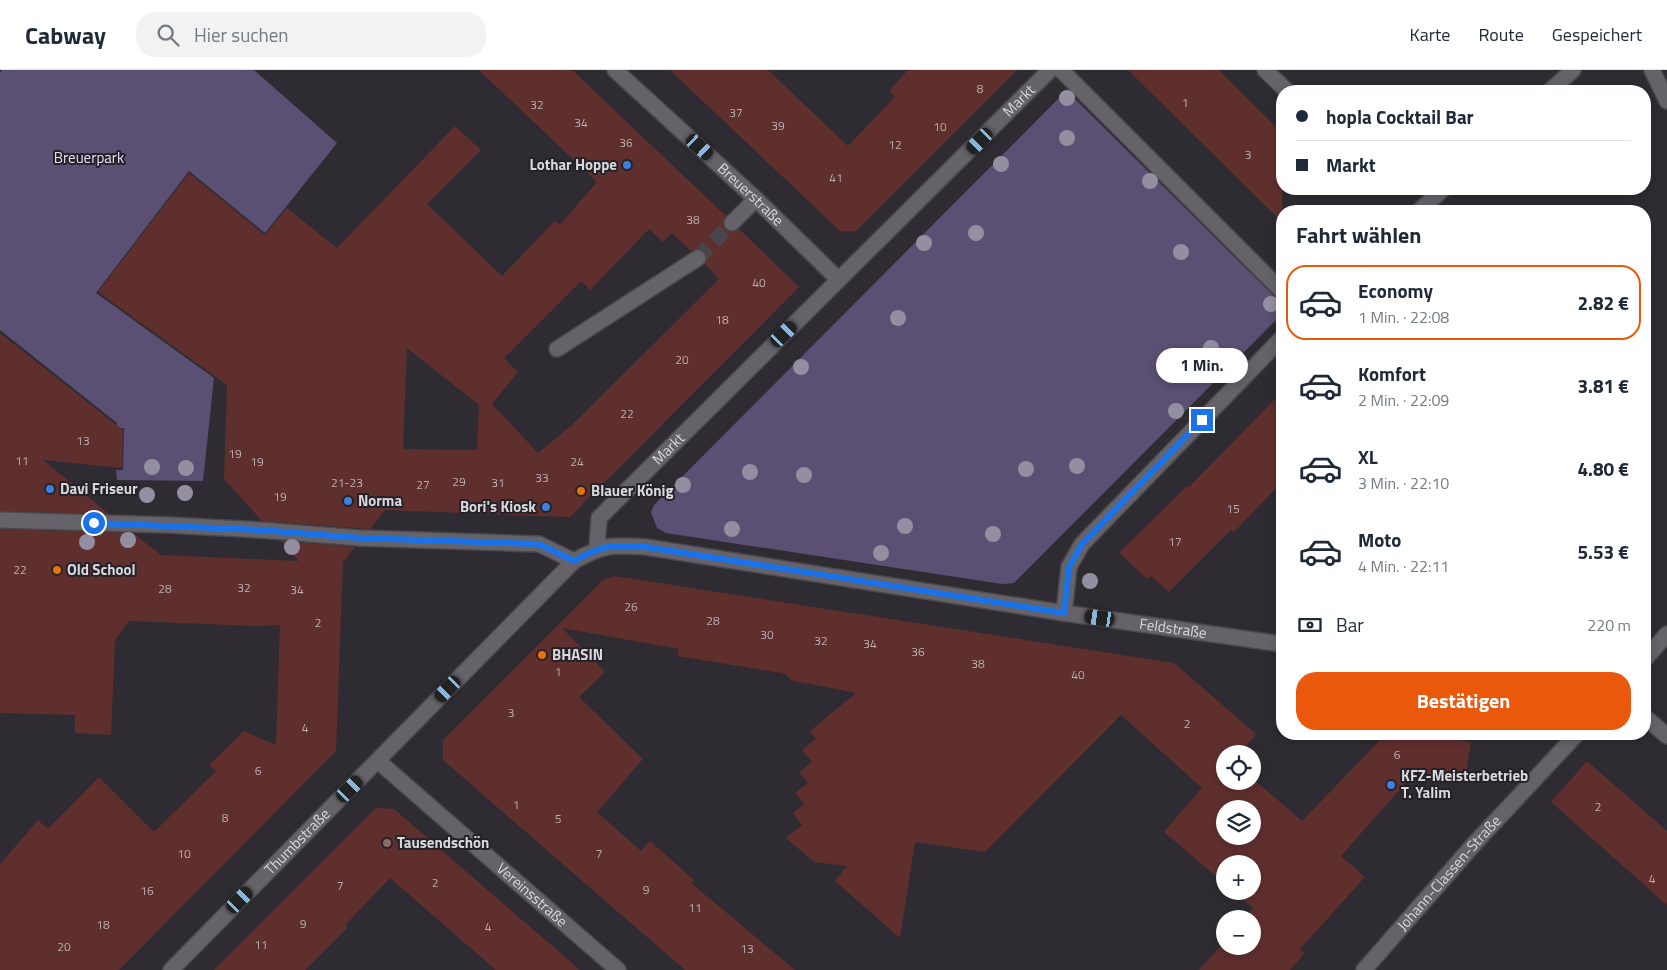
<!DOCTYPE html>
<html lang="de">
<meta charset="utf-8">
<style>
:root{--surface:#fff;--page:#f2f2f3;--text:#1f2937;--muted:#747a83;--line:#e0e1e3;--accent:#ea580c}
body{margin:0;font-family:"Titillium Web",sans-serif;background:var(--page);color:var(--text);height:100vh;display:flex;flex-direction:column;font-size:19px;white-space:nowrap}
*{box-sizing:border-box;margin:0}
p{font-size:16px;color:var(--muted)}
.icon{flex:none;width:28px;height:28px;fill:none;stroke:currentColor;stroke-width:2;stroke-linecap:round;stroke-linejoin:round}
.map{position:relative;flex:1;overflow:hidden}
.sheet{position:absolute;left:1276px;top:135px;width:375px;height:535px;display:flex;flex-direction:column;background:var(--surface);border-radius:20px;box-shadow:0 2px 8px #0003}
.sheet>*{flex:none}
.guide{position:absolute;left:1276px;top:15px;width:375px;height:110px;border-radius:20px;box-shadow:0 2px 8px #0003;display:grid;align-content:center;height:110px;padding:0 20px;background:var(--surface)}
.controls{position:absolute;left:1216px;top:675px;display:grid;gap:10px}
.controls a{display:grid;place-items:center;width:45px;height:45px;border-radius:50%;background:var(--surface);box-shadow:0 2px 8px #0003;font-size:25px}
.end{position:absolute;width:22px;height:22px;margin:-11px;border:6px solid #1a73e8;background:#fff;box-shadow:0 0 0 2px #fff}
.from{border-radius:50%}
.bubble{position:absolute;height:35px;border-radius:18px;background:var(--surface);box-shadow:0 2px 8px #0003;font-size:16px;font-weight:700;line-height:35px;text-align:center}
.car{position:absolute;width:15px;height:30px;margin:-15px -8px;border-radius:6px;box-shadow:0 0 4px 1px #0007;background:linear-gradient(#222 24%,#8ab4d8 0 40%,#222 0 76%,#8ab4d8 0 86%,#222 0)}
.guide b{display:flex;align-items:center;gap:18px;height:48px;font-size:19px}
.guide b+b{border-top:1px solid var(--line)}
.guide i{width:12px;height:12px;background:var(--text)}
ul{padding:0;list-style:none}
li{display:flex;align-items:center;gap:15px;height:75px;margin:0 10px 8px;padding:0 10px;border:2px solid transparent;border-radius:20px}
li div{flex:1}
li b{display:block;font-size:19px}
li em{font-style:normal;font-weight:700}
li.on{border-color:var(--accent)}
li>.icon{width:45px;height:45px;stroke-width:1.5}
h2{padding:0 20px;font-size:22px;line-height:60px}
.pay{display:flex;align-items:center;gap:12px;height:55px;padding:0 20px;font-size:19px}
.pay p{margin-inline-start:auto}
.button{display:flex;gap:10px;margin-top:auto;padding:10px 20px}
.button a{flex:1;height:58px;border-radius:20px;background:var(--accent);color:#fff;font-size:20px;font-weight:700;line-height:58px;text-align:center}
header{display:flex;align-items:center;gap:30px;box-sizing:border-box;height:70px;padding:0 25px;background:var(--surface);border-bottom:1px solid var(--line)}
header strong{font-size:24px}
nav{display:flex;gap:28px;margin-inline-start:auto;font-size:18px}
.search{width:350px;height:45px;background:var(--page);display:flex;align-items:center;gap:12px;box-sizing:border-box;padding:0 18px;border-radius:20px;color:var(--muted);font-size:19px}
.map>svg:first-child{display:block}
.green{fill:#5b4f73}
.building{fill:#5f2f2e;fill-rule:evenodd}
.lines{fill:none;stroke-linecap:round;stroke-linejoin:round}
.minor-tunnel{stroke:#48464c;stroke-width:15;stroke-dasharray:15 8;stroke-linecap:butt}
.minor-casing{stroke:#49484c;stroke-width:18}
.minor{stroke:#656369;stroke-width:15}
.tree{fill:#948ea1}
.route{stroke:#1a73e8;stroke-width:6}
.shop-dot{fill:#3f7fe0;stroke:#242228;stroke-width:2}
.food-dot{fill:#e8710a;stroke:#242228;stroke-width:2}
.education-dot{fill:#8d6e63;stroke:#242228;stroke-width:2}
.labels{text-anchor:middle;stroke-width:4;stroke-linejoin:round;paint-order:stroke}
.number-label{font-size:12px;fill:#baaeb0}
.street-label{font-size:15px;fill:#d9d8dc;stroke:#242228}
.park-label{font-size:15px;fill:#e7dffb;stroke:#242228}
.poi-label{font-size:15px;font-weight:bold;fill:#d9d8dc;stroke:#242228;text-anchor:start}
</style>
<header>
<strong>Cabway</strong>
<div class="search"><svg class="icon" aria-label="search" viewBox="0 0 24 24"><circle cx="10" cy="10" r="6"/><path d="M15 15l6 6"/></svg>Hier suchen</div>
<nav><a>Karte</a><a>Route</a><a>Gespeichert</a></nav>
</header>
<div class="map">
<svg width="1667" height="900" viewBox="0 0 1667 900">
<rect width="100%" height="100%" fill="#2e2c32"/>
<path class="green" d="M2,0H254L337,73L265,163L189,101L96,223L214,308L203,411L117,410L116,400H123L124,358H118L117,353L0,260V3Z
M1070,26L1076,30L1279,231L1282,237L1278,248L1014,513L1002,514L666,463L657,458L651,442L654,435L1060,27Z"/>
<path class="building" d="M479,0H572L726,146L723,155L726,160L734,162L739,159L799,217L570,447L385,440L370,459L262,451L224,409L227,315L98,222L189,103L265,165L287,138L337,178L455,56L481,80L427,134L502,206L555,151L560,155L597,112ZM649,159L663,172L672,163L691,181L697,179L703,180L707,187L705,194L719,209L572,355L538,383L492,334L518,302L504,288L581,211L590,220ZM407,278L479,335L477,380L403,379Z
M670,0H768L848,76L895,27L889,21L908,0H1017L856,161H840Z
M1128,0H1219L1282,63V152Z
M0,263L123,360L122,398L43,390L109,444L0,441Z
M1282,322V412L1234,462L1231,460L1169,522L1151,506L1147,509L1119,483L1187,416L1189,417Z
M0,459L133,463L161,485L299,491L281,471L355,477L343,492L336,681L119,900H0V794L38,750L48,759L99,707L154,762L216,701L209,695L244,661L276,675L280,555L256,556L129,551L115,570L111,665L75,663V645L0,643Z
M615,506L1174,593L1256,664L1239,684H1225V711H1252V708L1302,751L1386,664H1419L1471,672L1465,711L1414,703L1341,786L1365,807L1300,879L1305,883L1290,900H1199L1225,871V876H1252V849H1244L1253,838L1233,821H1252V794H1225V814L1164,762L1202,718L1121,645L985,782L915,772L900,868L835,811L847,796L814,792L786,768L802,755L793,743L804,734L795,723L808,713L799,702L812,692L802,680L816,669L810,661L856,623L790,610V607L786,606L787,604L678,586L679,579L562,558L605,602L579,627L643,689L597,742L641,781L650,771L694,810L691,813L795,900H685L443,690V670L603,510ZM1225,739H1252V766H1225Z
M1587,691L1667,761V835L1551,732Z
M376,738L394,739L580,900H496L390,808L345,855L347,858L305,900H214Z"/>
<g class="lines">
<path class="minor-tunnel" d="M698,188L732,153"/>
<g class="minor-casing">
<g id="minor">
<path id="s1" d="M615,0L756,129L839,210"/>
<path d="M1061,0L1282,221"/>
<path d="M1265,0L1287,21"/>
<path d="M1652,0L1667,31"/>
<path d="M1550,21L1573,0"/>
<path d="M1419,141L1443,119"/>
<path d="M732,153L756,129"/>
<path d="M557,279L698,188"/>
<path d="M0,450L169,455L260,460L360,468L539,474L574,491"/>
<path id="s2" d="M597,478L599,448L1050,0"/>
<path id="s3" d="M1064,543L1282,574"/>
<path d="M1645,589L1667,564"/>
<path d="M1645,647L1667,666"/>
<path id="s4" d="M378,691L618,900"/>
<path id="s5" d="M171,900L574,491C604,474 612,475 646,477L1064,543L1069,497L1082,474L1282,268"/>
<path id="s6" d="M1364,900L1475,773L1577,664"/>
</g>
</g>
<use href="#minor" class="minor"/>
</g>
<g class="tree">
<circle cx="1067" cy="28" r="8"/>
<circle cx="1067" cy="68" r="8"/>
<circle cx="1001" cy="94" r="8"/>
<circle cx="1150" cy="111" r="8"/>
<circle cx="976" cy="163" r="8"/>
<circle cx="924" cy="173" r="8"/>
<circle cx="1181" cy="182" r="8"/>
<circle cx="1271" cy="234" r="8"/>
<circle cx="898" cy="248" r="8"/>
<circle cx="1211" cy="278" r="8"/>
<circle cx="801" cy="297" r="8"/>
<circle cx="1176" cy="341" r="8"/>
<circle cx="1077" cy="396" r="8"/>
<circle cx="152" cy="397" r="8"/>
<circle cx="186" cy="398" r="8"/>
<circle cx="1026" cy="399" r="8"/>
<circle cx="750" cy="402" r="8"/>
<circle cx="804" cy="405" r="8"/>
<circle cx="683" cy="415" r="8"/>
<circle cx="185" cy="423" r="8"/>
<circle cx="147" cy="425" r="8"/>
<circle cx="905" cy="456" r="8"/>
<circle cx="732" cy="459" r="8"/>
<circle cx="993" cy="464" r="8"/>
<circle cx="128" cy="470" r="8"/>
<circle cx="87" cy="472" r="8"/>
<circle cx="292" cy="477" r="8"/>
<circle cx="881" cy="483" r="8"/>
<circle cx="1090" cy="511" r="8"/>
</g>
<g class="lines">
<path class="route" d="M94,453L260,460L360,468L539,474L574,491C604,474 612,475 646,477L1064,543L1069,497L1082,474L1202,350"/>
</g>
<g class="shop-dot">
<circle cx="627" cy="95" r="5"/>
<circle cx="50" cy="419" r="5"/>
<circle cx="348" cy="431" r="5"/>
<circle cx="546" cy="437" r="5"/>
<circle cx="1391" cy="715" r="5"/>
</g>
<g class="food-dot">
<circle cx="581" cy="421" r="5"/>
<circle cx="57" cy="500" r="5"/>
<circle cx="542" cy="585" r="5"/>
</g>
<circle class="education-dot" cx="387" cy="773" r="5"/>
<g class="labels">
<g class="number-label">
<text x="980" y="23">8</text>
<text x="1185" y="37">1</text>
<text x="537" y="39">32</text>
<text x="736" y="47">37</text>
<text x="581" y="57">34</text>
<text x="778" y="60">39</text>
<text x="940" y="61">10</text>
<text x="626" y="77">36</text>
<text x="895" y="79">12</text>
<text x="1248" y="89">3</text>
<text x="836" y="112">41</text>
<text x="693" y="154">38</text>
<text x="759" y="217">40</text>
<text x="722" y="254">18</text>
<text x="682" y="294">20</text>
<text x="627" y="348">22</text>
<text x="83" y="375">13</text>
<text x="235" y="388">19</text>
<text x="22" y="395">11</text>
<text x="257" y="396">19</text>
<text x="577" y="396">24</text>
<text x="542" y="412">33</text>
<text x="459" y="416">29</text>
<text x="347" y="417">21-23</text>
<text x="498" y="417">31</text>
<text x="423" y="419">27</text>
<text x="280" y="431">19</text>
<text x="1233" y="443">15</text>
<text x="1175" y="476">17</text>
<text x="20" y="504">22</text>
<text x="244" y="522">32</text>
<text x="165" y="523">28</text>
<text x="297" y="524">34</text>
<text x="631" y="541">26</text>
<text x="713" y="555">28</text>
<text x="318" y="557">2</text>
<text x="767" y="569">30</text>
<text x="821" y="575">32</text>
<text x="870" y="578">34</text>
<text x="918" y="586">36</text>
<text x="978" y="598">38</text>
<text x="558" y="606">1</text>
<text x="1078" y="609">40</text>
<text x="511" y="647">3</text>
<text x="1187" y="658">2</text>
<text x="305" y="662">4</text>
<text x="1397" y="689">6</text>
<text x="258" y="705">6</text>
<text x="516" y="739">1</text>
<text x="1598" y="741">2</text>
<text x="225" y="752">8</text>
<text x="558" y="753">5</text>
<text x="184" y="788">10</text>
<text x="599" y="788">7</text>
<text x="1652" y="813">4</text>
<text x="435" y="817">2</text>
<text x="340" y="820">7</text>
<text x="646" y="824">9</text>
<text x="147" y="825">16</text>
<text x="695" y="842">11</text>
<text x="303" y="858">9</text>
<text x="103" y="859">18</text>
<text x="488" y="861">4</text>
<text x="261" y="879">11</text>
<text x="64" y="881">20</text>
<text x="747" y="883">13</text>
</g>
<g class="street-label">
<text dy="5" stroke="none"><textPath href="#s2" startOffset="622">Markt</textPath></text>
<text dy="5" stroke="none"><textPath href="#s1" startOffset="184">Breuerstraße</textPath></text>
<text dy="5" stroke="none"><textPath href="#s2" startOffset="128">Markt</textPath></text>
<text dy="5" stroke="none"><textPath href="#s3" startOffset="110">Feldstraße</textPath></text>
<text dy="5" stroke="none"><textPath href="#s5" startOffset="180">Thumbstraße</textPath></text>
<text dy="5" stroke="none"><textPath href="#s6" startOffset="129">Johann-Classen-Straße</textPath></text>
<text dy="5" stroke="none"><textPath href="#s4" startOffset="204">Vereinsstraße</textPath></text>
</g>
<g class="park-label">
<text x="89" y="93">Breuerpark</text>
</g>
<g class="poi-label">
<text x="617" y="100" text-anchor="end">Lothar Hoppe</text>
<text x="60" y="424">Davi Friseur</text>
<text x="591" y="426">Blauer König</text>
<text x="358" y="436">Norma</text>
<text x="536" y="442" text-anchor="end">Bori's Kiosk</text>
<text x="67" y="505">Old School</text>
<text x="552" y="590">BHASIN</text>
<text x="1401" y="711">KFZ-Meisterbetrieb<tspan x="1401" dy="17">T. Yalim</tspan></text>
<text x="397" y="778">Tausendschön</text>
</g>
</g>
</svg>
<div class="controls">
<a><svg class="icon" aria-label="locate" viewBox="0 0 24 24"><circle cx="12" cy="12" r="6"/><path d="M12 2v4M12 18v4M2 12h4M18 12h4"/></svg></a>
<a><svg class="icon" aria-label="layers" viewBox="0 0 24 24"><path d="M12 4l9 5-9 5-9-5zM3 14l9 5 9-5"/></svg></a>
<a>+</a>
<a>−</a>
</div>
<i class="end from" style="left:94px;top:453px"></i>
<i class="end" style="left:1202px;top:350px"></i>
<div class="bubble" style="left:1156px;top:278px;width:92px">1 Min.</div>
<i class="car" style="left:980px;top:71px;rotate:224deg"></i>
<i class="car" style="left:700px;top:77px;rotate:132deg"></i>
<i class="car" style="left:784px;top:264px;rotate:46deg"></i>
<i class="car" style="left:1100px;top:548px;rotate:278deg"></i>
<i class="car" style="left:448px;top:619px;rotate:224deg"></i>
<i class="car" style="left:350px;top:719px;rotate:45deg"></i>
<i class="car" style="left:240px;top:830px;rotate:45deg"></i>
<div class="guide">
<b><i class="from"></i>hopla Cocktail Bar</b>
<b><i></i>Markt</b>
</div>
<section class="sheet">
<h2>Fahrt wählen</h2>
<ul>
<li class="on"><svg class="icon" aria-label="car" viewBox="0 0 24 24"><path d="M5 17H2v-5l4-1 3-4h7l3 4 3 1v5h-3M9 17h6M6 11h13"/><circle cx="7" cy="17" r="2"/><circle cx="17" cy="17" r="2"/></svg><div><b>Economy</b><p>1 Min. · 22:08</p></div><em>2.82 €</em></li>
<li><svg class="icon" aria-label="car" viewBox="0 0 24 24"><path d="M5 17H2v-5l4-1 3-4h7l3 4 3 1v5h-3M9 17h6M6 11h13"/><circle cx="7" cy="17" r="2"/><circle cx="17" cy="17" r="2"/></svg><div><b>Komfort</b><p>2 Min. · 22:09</p></div><em>3.81 €</em></li>
<li><svg class="icon" aria-label="car" viewBox="0 0 24 24"><path d="M5 17H2v-5l4-1 3-4h7l3 4 3 1v5h-3M9 17h6M6 11h13"/><circle cx="7" cy="17" r="2"/><circle cx="17" cy="17" r="2"/></svg><div><b>XL</b><p>3 Min. · 22:10</p></div><em>4.80 €</em></li>
<li><svg class="icon" aria-label="car" viewBox="0 0 24 24"><path d="M5 17H2v-5l4-1 3-4h7l3 4 3 1v5h-3M9 17h6M6 11h13"/><circle cx="7" cy="17" r="2"/><circle cx="17" cy="17" r="2"/></svg><div><b>Moto</b><p>4 Min. · 22:11</p></div><em>5.53 €</em></li>
</ul>
<div class="pay"><svg class="icon" aria-label="cash" viewBox="0 0 24 24"><path d="M3 7h18v10H3z"/><circle cx="12" cy="12" r="2"/></svg>Bar<p>220 m</p></div>
<div class="button"><a>Bestätigen</a></div>
</section>
</div>
